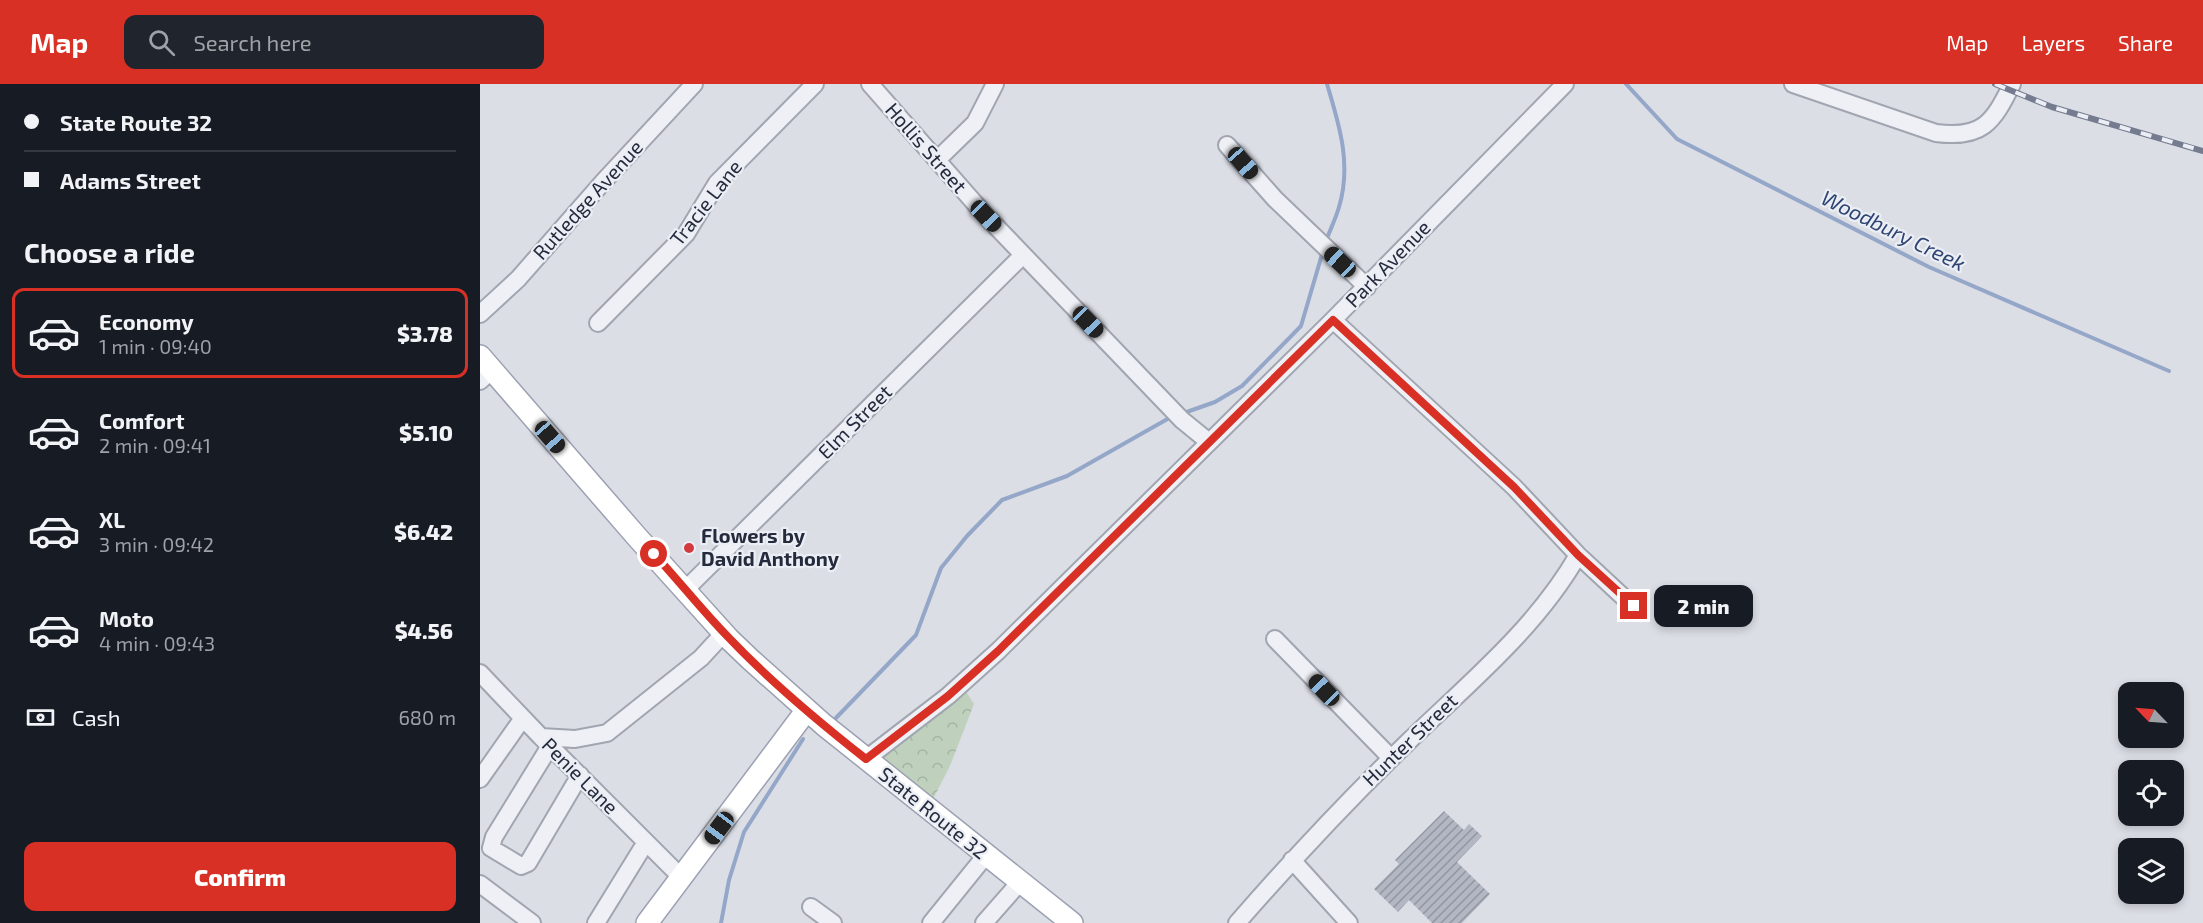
<!DOCTYPE html>
<meta charset="utf-8">
<style>
:root{--surface:#171b24;--page:#20242c;--text:#f1f3f6;--muted:#9ea1a6;--line:#363941;--accent:#d93025}
body{margin:0;font-family:"Exo 2",sans-serif;background:var(--page);color:var(--text);height:100vh;display:flex;flex-direction:column;font-size:22px;white-space:nowrap}
*{box-sizing:border-box;margin:0}
p{font-size:20px;color:var(--muted)}
.icon{flex:none;width:33px;height:33px;fill:none;stroke:currentColor;stroke-width:2;stroke-linecap:round;stroke-linejoin:round}
.map{position:relative;flex:1;overflow:hidden}
.details{display:flex;flex-direction:column;background:var(--surface);width:480px}
.details>*{flex:none}
.top-card{display:grid;align-content:center;height:132px;padding:0 24px;background:var(--surface)}
.needle{width:39px;rotate:295deg}
.fabs{position:absolute;left:1638px;top:598px;display:grid;gap:12px}
.fabs a{display:grid;place-items:center;width:66px;height:66px;border-radius:12px;background:var(--surface);box-shadow:0 3px 9px #0003;font-size:30px}
.end{position:absolute;width:27px;height:27px;margin:-14px;border:8px solid #d93025;background:#fff;box-shadow:0 0 0 3px #fff}
.from{border-radius:50%}
.bubble{position:absolute;height:42px;border-radius:12px;background:var(--surface);box-shadow:0 3px 9px #0003;font-size:20px;font-weight:800;line-height:42px;text-align:center}
.car{position:absolute;width:18px;height:36px;margin:-18px -9px;border-radius:8px;box-shadow:0 0 4px 2px #0007;background:linear-gradient(#222 24%,#8ab4d8 0 40%,#222 0 76%,#8ab4d8 0 86%,#222 0)}
.top-card b{display:flex;align-items:center;gap:21px;height:57px;font-size:22px}
.top-card b+b{border-top:2px solid var(--line)}
.top-card i{width:15px;height:15px;background:var(--text)}
ul{padding:0;list-style:none}
li{display:flex;align-items:center;gap:18px;height:90px;margin:0 12px 9px;padding:0 12px;border:3px solid transparent;border-radius:12px}
li div{flex:1}
li b{display:block;font-size:22px}
li em{font-style:normal;font-weight:800}
li.on{border-color:var(--accent)}
li>.icon{width:54px;height:54px;stroke-width:1.5}
h2{padding:0 24px;font-size:27px;line-height:72px}
.pay{display:flex;align-items:center;gap:15px;height:66px;padding:0 24px;font-size:22px}
.pay p{margin-inline-start:auto}
.action{display:flex;gap:12px;margin-top:auto;padding:12px 24px}
.action a{flex:1;height:69px;border-radius:12px;background:var(--accent);color:#fff;font-size:24px;font-weight:800;line-height:69px;text-align:center}
header{display:flex;align-items:center;gap:36px;box-sizing:border-box;height:84px;padding:0 30px;background:var(--accent);color:#fff}
header strong{font-size:28px}
nav{display:flex;gap:33px;margin-inline-start:auto;font-size:21px}
.search{width:420px;height:54px;background:var(--page);display:flex;align-items:center;gap:15px;box-sizing:border-box;padding:0 21px;border-radius:12px;color:var(--muted);font-size:22px}
main{display:flex;flex:1;min-height:0}
.map>svg:first-child{display:block}
.forest{fill:url(#forest-crowns)}
.lines{fill:none;stroke-linecap:round;stroke-linejoin:round}
.stream{stroke:#95a7c8;stroke-width:4}
.building{fill:url(#building-hatch)}
.minor-casing{stroke:#a1a5b0;stroke-width:20}
.major-casing{stroke:#9ba1b2;stroke-width:24}
.minor{stroke:#eef0f5;stroke-width:16}
.major{stroke:#fff;stroke-width:21}
.rail-casing{stroke:#757c90;stroke-width:6}
.rail{stroke:#ebeef4;stroke-width:4;stroke-dasharray:11;stroke-linecap:butt}
.route{stroke:#d93025;stroke-width:8}
.poi-dot{fill:#d23a3e;stroke:#ebeef4;stroke-width:2}
.labels{text-anchor:middle;stroke-width:4.5;stroke-linejoin:round;paint-order:stroke}
.street-label{font-size:20px;fill:#252b3d;stroke:#ebeef4}
.poi-label{font-size:20px;font-weight:bold;fill:#252b3d;stroke:#ebeef4;text-anchor:start}
.water-label{font-size:21px;font-style:italic;fill:#2e4472;stroke:#ebeef4}
</style>
<header>
<strong>Map</strong>
<div class="search"><svg class="icon" aria-label="search" viewBox="0 0 24 24"><circle cx="10" cy="10" r="6"/><path d="M15 15l6 6"/></svg>Search here</div>
<nav><a>Map</a><a>Layers</a><a>Share</a></nav>
</header>
<main>
<section class="details">
<div class="top-card">
<b><i class="from"></i>State Route 32</b>
<b><i></i>Adams Street</b>
</div>
<h2>Choose a ride</h2>
<ul>
<li class="on"><svg class="icon" aria-label="car" viewBox="0 0 24 24"><path d="M5 17H2v-5l4-1 3-4h7l3 4 3 1v5h-3M9 17h6M6 11h13"/><circle cx="7" cy="17" r="2"/><circle cx="17" cy="17" r="2"/></svg><div><b>Economy</b><p>1 min · 09:40</p></div><em>$3.78</em></li>
<li><svg class="icon" aria-label="car" viewBox="0 0 24 24"><path d="M5 17H2v-5l4-1 3-4h7l3 4 3 1v5h-3M9 17h6M6 11h13"/><circle cx="7" cy="17" r="2"/><circle cx="17" cy="17" r="2"/></svg><div><b>Comfort</b><p>2 min · 09:41</p></div><em>$5.10</em></li>
<li><svg class="icon" aria-label="car" viewBox="0 0 24 24"><path d="M5 17H2v-5l4-1 3-4h7l3 4 3 1v5h-3M9 17h6M6 11h13"/><circle cx="7" cy="17" r="2"/><circle cx="17" cy="17" r="2"/></svg><div><b>XL</b><p>3 min · 09:42</p></div><em>$6.42</em></li>
<li><svg class="icon" aria-label="car" viewBox="0 0 24 24"><path d="M5 17H2v-5l4-1 3-4h7l3 4 3 1v5h-3M9 17h6M6 11h13"/><circle cx="7" cy="17" r="2"/><circle cx="17" cy="17" r="2"/></svg><div><b>Moto</b><p>4 min · 09:43</p></div><em>$4.56</em></li>
</ul>
<div class="pay"><svg class="icon" aria-label="cash" viewBox="0 0 24 24"><path d="M3 7h18v10H3z"/><circle cx="12" cy="12" r="2"/></svg>Cash<p>680 m</p></div>
<div class="action"><a>Confirm</a></div>
</section>
<div class="map">
<svg width="1723" height="839" viewBox="0 0 1723 839">
<defs>
<pattern id="forest-crowns" width="20" height="18" patternUnits="userSpaceOnUse" patternTransform="scale(1.5)"><rect width="20" height="18" fill="#bfd1bc"/><path d="M2 6a3 3 0 1 1 6 0M12 15a3 3 0 1 1 6 0" fill="none" stroke="#a4b4a2"/></pattern>
<pattern id="building-hatch" width="6" height="6" patternUnits="userSpaceOnUse" patternTransform="scale(1.5)"><rect width="6" height="6" fill="#b3b7c3"/><path d="M-1 1l2-2M0 6l6-6M5 7l2-2" fill="none" stroke="#9195a0"/></pattern>
</defs>
<rect width="100%" height="100%" fill="#dcdee6"/>
<path class="forest" d="M485,606L494,620L470,682L451,719L394,677Z"/>
<g class="lines">
<path class="stream" d="M1146,0L1197,55L1449,183L1689,287
M846,157C850,146 856,134 859,123C872,80 859,40 847,0
M701,330L735,318L762,302L821,242L843,167
M354,636L436,551L461,484L487,452L522,416L587,392L691,333
M241,839L249,796L264,748L323,655"/>
</g>
<path class="building" d="M964,727L984,746L989,740L1002,752L977,778L1010,810L982,839H952L929,816L918,828L894,805L919,780L915,776Z"/>
<g class="lines">
<g class="minor-casing">
<path id="minor" d="M390,0L506,132L702,336L729,358
M1313,0L1456,49C1502,55 1513,39 1532,0
M747,61L795,115L887,203
M457,76L495,39L515,0
M0,230L38,195L123,98L214,0
M853,236L1034,403L1098,471L1154,523
M118,239L206,150L237,99L335,0
M0,297L12,286
M206,505L543,171
M795,555L911,674
M0,589L61,653L201,793
M61,653L95,655L127,649L221,574L244,549
M70,662L14,753L11,764L41,782L48,779L100,691
M386,675L468,612L518,567L853,236L1085,0
M0,695L43,634
M812,776L869,839
M0,800L52,839
M331,823L353,839
M116,839L166,758
M451,839L506,771
M504,839L540,798
M757,839C812,776 869,715 930,656C989,599 1057,543 1098,471"/>
</g>
<g class="major-casing">
<path id="major" d="M0,272L157,453L249,555L271,576L344,641L592,839
M167,839L326,627"/>
</g>
<use href="#minor" class="minor"/>
<use href="#major" class="major"/>
<g class="rail-casing">
<path id="rail" d="M1515,0L1572,23L1723,67"/>
</g>
<use href="#rail" class="rail"/>
</g>
<g class="lines">
<path class="route" d="M174,470C200,498 224,529 251,556C292,599 339,638 386,675L468,612L518,567L853,236L1034,403L1098,471L1154,522"/>
</g>
<circle class="poi-dot" cx="209" cy="464" r="6"/>
<g class="labels">
<g class="street-label">
<text transform="translate(446 64) rotate(49)" y="7">Hollis Street</text>
<text transform="translate(108 116) rotate(-48)" y="7">Rutledge Avenue</text>
<text transform="translate(226 119) rotate(-52)" y="7">Tracie Lane</text>
<text transform="translate(908 180) rotate(-46)" y="7">Park Avenue</text>
<text transform="translate(375 338) rotate(-45)" y="7">Elm Street</text>
<text transform="translate(930 656) rotate(-44)" y="7">Hunter Street</text>
<text transform="translate(100 692) rotate(45)" y="7">Penie Lane</text>
<text transform="translate(453 729) rotate(39)" y="7">State Route 32</text>
</g>
<g class="poi-label">
<text x="221" y="459">Flowers by<tspan x="221" dy="23">David Anthony</tspan></text>
</g>
<g class="water-label">
<text transform="translate(1413 147) rotate(26)" y="7">Woodbury Creek</text>
</g>
</g>
</svg>
<div class="fabs">
<a><svg class="needle" viewBox="-14 -14 28 28"><path d="M0-13l5 13h-10z" fill="#e53935"/><path d="M0 13l5-13h-10z" fill="#9ea1a6"/></svg></a>
<a><svg class="icon" aria-label="locate" viewBox="0 0 24 24"><circle cx="12" cy="12" r="6"/><path d="M12 2v4M12 18v4M2 12h4M18 12h4"/></svg></a>
<a><svg class="icon" aria-label="layers" viewBox="0 0 24 24"><path d="M12 4l9 5-9 5-9-5zM3 14l9 5 9-5"/></svg></a>
</div>
<i class="end from" style="left:174px;top:470px"></i>
<i class="end" style="left:1154px;top:522px"></i>
<div class="bubble" style="left:1174px;top:501px;width:99px">2 min</div>
<i class="car" style="left:763px;top:79px;rotate:139deg"></i>
<i class="car" style="left:506px;top:132px;rotate:136deg"></i>
<i class="car" style="left:860px;top:178px;rotate:313deg"></i>
<i class="car" style="left:608px;top:238px;rotate:136deg"></i>
<i class="car" style="left:70px;top:353px;rotate:139deg"></i>
<i class="car" style="left:844px;top:606px;rotate:316deg"></i>
<i class="car" style="left:239px;top:744px;rotate:217deg"></i>
</div>
</main>
